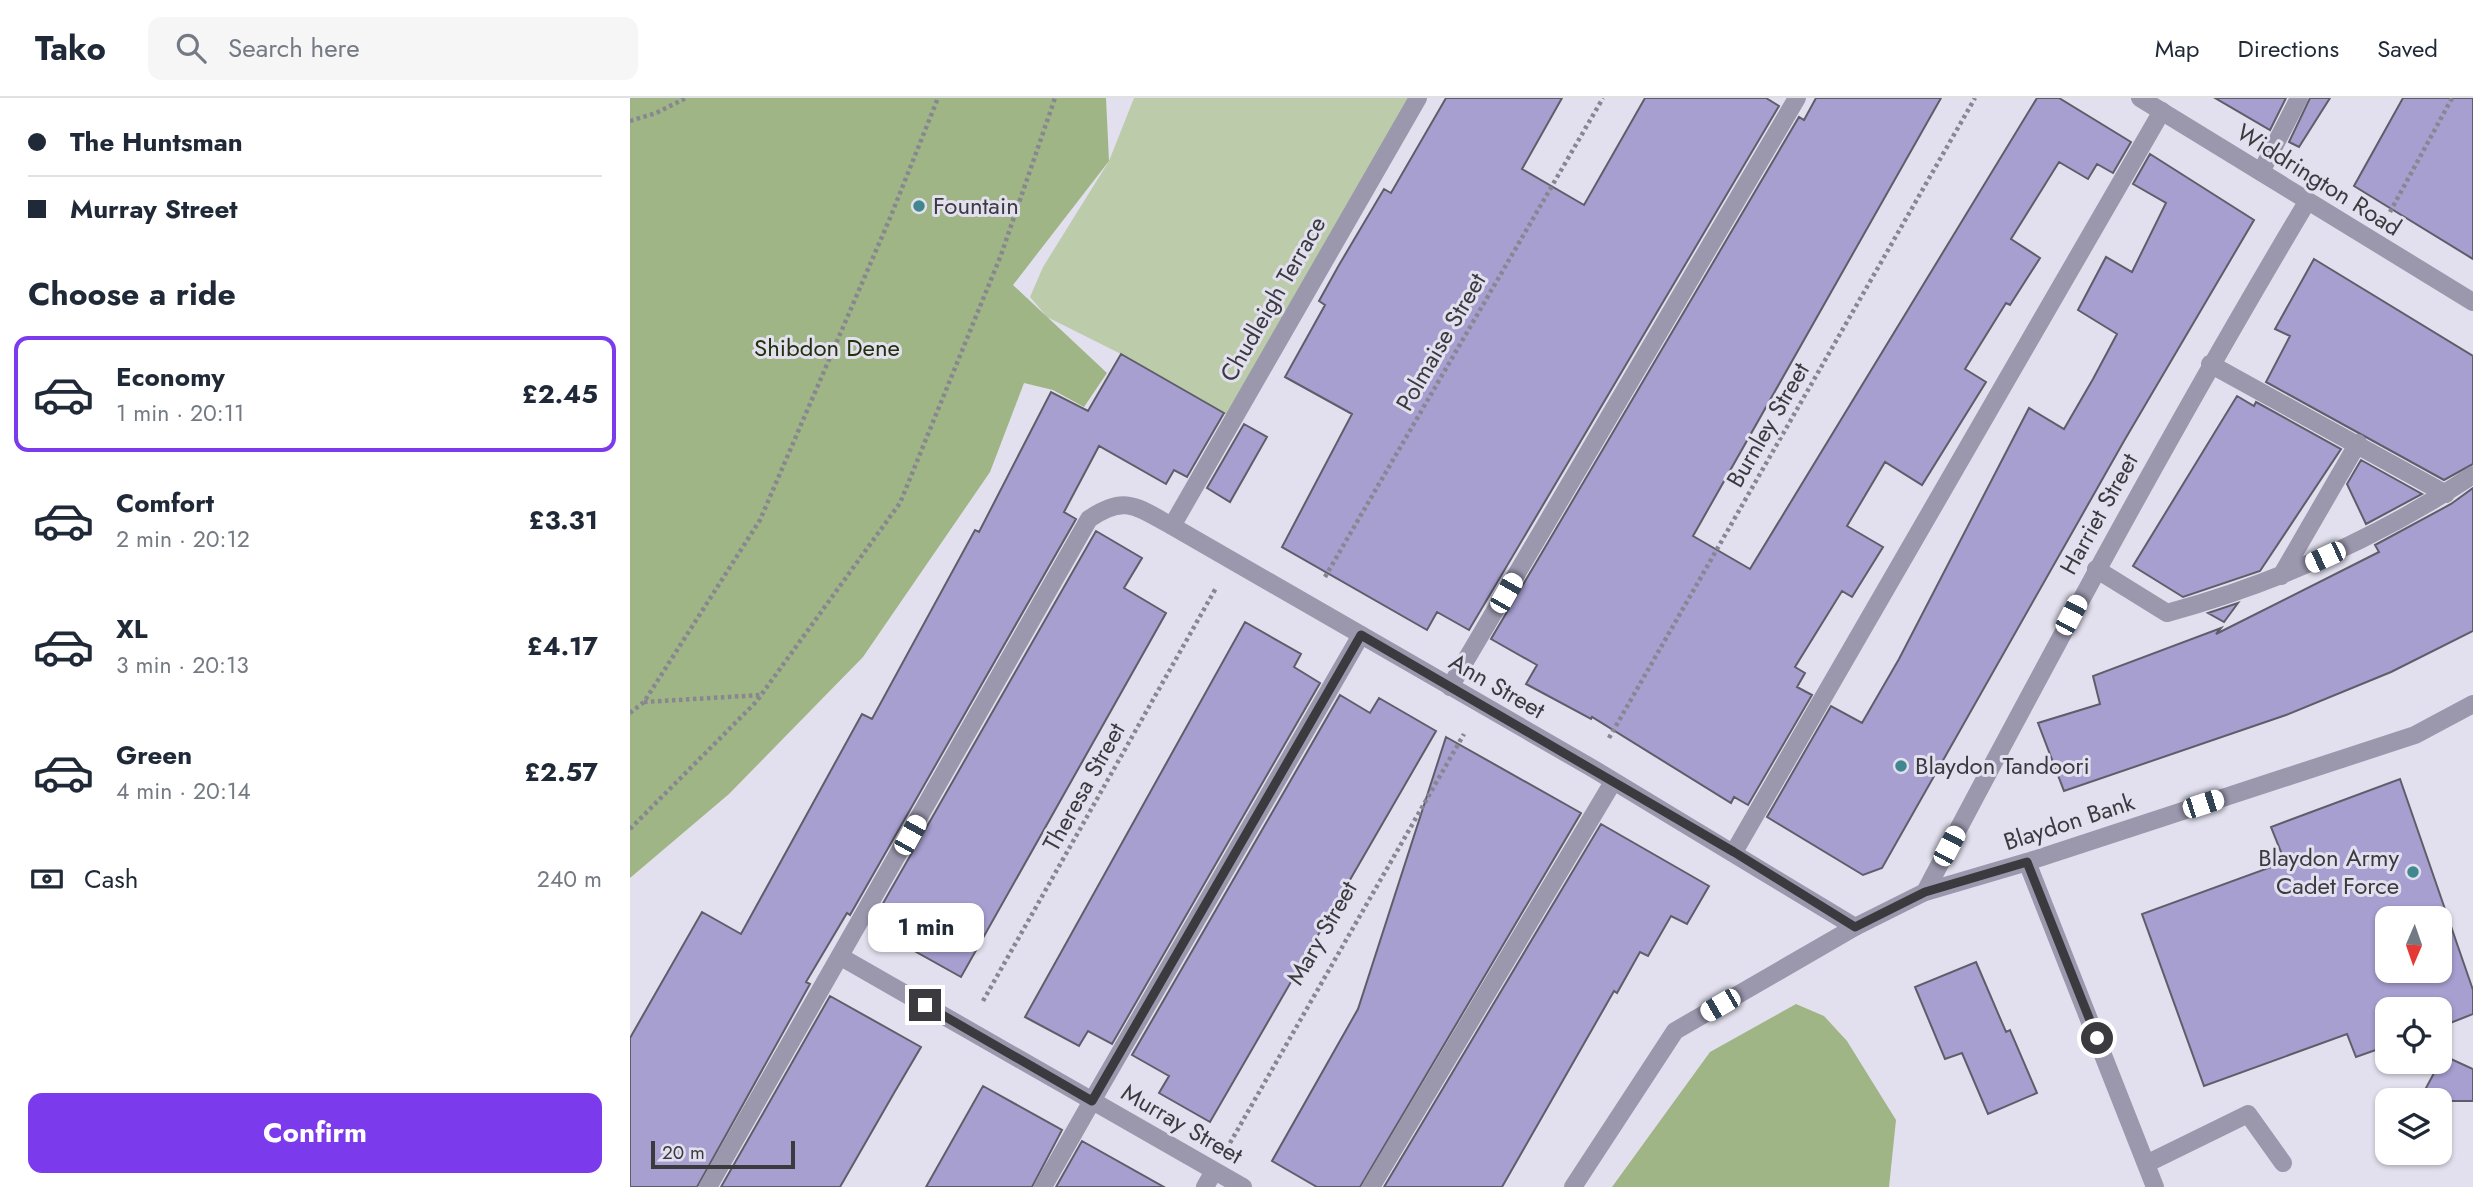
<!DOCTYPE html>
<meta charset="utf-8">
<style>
:root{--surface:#fff;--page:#f6f6f7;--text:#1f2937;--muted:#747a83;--line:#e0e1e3;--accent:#7c3aed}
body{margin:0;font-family:Jost,sans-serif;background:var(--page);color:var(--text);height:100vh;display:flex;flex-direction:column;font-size:26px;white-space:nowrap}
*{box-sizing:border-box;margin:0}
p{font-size:23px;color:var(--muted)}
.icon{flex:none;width:38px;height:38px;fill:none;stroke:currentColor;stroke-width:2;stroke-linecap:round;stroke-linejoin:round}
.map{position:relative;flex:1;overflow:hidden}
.details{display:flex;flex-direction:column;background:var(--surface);width:630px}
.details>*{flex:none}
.guide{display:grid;align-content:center;height:154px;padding:0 28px;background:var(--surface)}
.needle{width:46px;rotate:182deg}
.fabs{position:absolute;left:1745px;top:808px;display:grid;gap:14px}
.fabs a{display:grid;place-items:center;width:77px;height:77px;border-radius:14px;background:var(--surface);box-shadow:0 2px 5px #0004;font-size:35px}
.scale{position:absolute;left:21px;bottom:18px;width:144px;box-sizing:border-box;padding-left:7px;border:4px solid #3b3a3f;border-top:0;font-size:19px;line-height:24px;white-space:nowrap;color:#3b3a3f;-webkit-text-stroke:5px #e2e0ee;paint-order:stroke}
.end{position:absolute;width:32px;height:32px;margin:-16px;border:9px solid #3b3a3f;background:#fff;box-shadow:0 0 0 4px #fff}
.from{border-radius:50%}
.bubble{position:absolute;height:49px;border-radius:14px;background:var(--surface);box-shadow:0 2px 5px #0004;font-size:23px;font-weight:700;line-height:49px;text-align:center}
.car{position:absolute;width:21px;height:42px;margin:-21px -10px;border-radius:9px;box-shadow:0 0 5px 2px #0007;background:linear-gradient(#fff 24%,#345 0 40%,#fff 0 76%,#345 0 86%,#fff 0)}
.guide b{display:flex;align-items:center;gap:24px;height:66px;font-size:26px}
.guide b+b{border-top:2px solid var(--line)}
.guide i{width:18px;height:18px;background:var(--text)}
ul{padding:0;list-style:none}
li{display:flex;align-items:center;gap:21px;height:116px;margin:0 14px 10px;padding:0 14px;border:4px solid transparent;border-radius:14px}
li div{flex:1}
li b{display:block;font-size:26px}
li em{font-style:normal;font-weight:700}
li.active{border-color:var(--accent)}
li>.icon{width:63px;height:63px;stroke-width:1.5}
h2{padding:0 28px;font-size:32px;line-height:84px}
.pay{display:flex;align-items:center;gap:18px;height:77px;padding:0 28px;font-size:26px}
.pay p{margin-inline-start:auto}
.cta{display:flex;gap:14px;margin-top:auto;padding:14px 28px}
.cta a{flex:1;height:80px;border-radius:14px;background:var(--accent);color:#fff;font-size:28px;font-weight:700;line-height:80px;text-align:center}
header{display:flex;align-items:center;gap:42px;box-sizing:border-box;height:98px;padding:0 35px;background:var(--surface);border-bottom:2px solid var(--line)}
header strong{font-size:33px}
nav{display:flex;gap:38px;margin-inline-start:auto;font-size:24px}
.search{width:490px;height:63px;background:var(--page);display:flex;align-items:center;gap:18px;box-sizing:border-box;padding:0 24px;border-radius:14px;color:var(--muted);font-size:26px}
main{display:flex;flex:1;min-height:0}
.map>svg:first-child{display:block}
.green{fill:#bccbaa}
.forest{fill:#9fb585}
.building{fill:#a69fd0;stroke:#5f5d69;stroke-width:2;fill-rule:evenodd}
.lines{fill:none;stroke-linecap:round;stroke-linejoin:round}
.path{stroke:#888690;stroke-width:4.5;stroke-dasharray:3.5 3.5;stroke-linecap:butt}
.service{stroke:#9b97ad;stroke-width:18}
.minor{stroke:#9b97ad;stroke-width:18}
.tertiary{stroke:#9b97ad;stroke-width:18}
.route{stroke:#3b3a3f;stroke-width:9}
.poi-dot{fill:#408790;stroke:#e2e0ee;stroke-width:2.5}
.labels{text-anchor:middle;stroke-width:6;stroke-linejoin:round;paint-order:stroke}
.street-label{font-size:24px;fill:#3b3a3f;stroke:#e2e0ee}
.poi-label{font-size:24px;fill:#3b3a3f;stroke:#e2e0ee;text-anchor:start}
.park-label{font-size:24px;fill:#22300c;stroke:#e2e0ee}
</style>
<header>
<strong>Tako</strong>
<div class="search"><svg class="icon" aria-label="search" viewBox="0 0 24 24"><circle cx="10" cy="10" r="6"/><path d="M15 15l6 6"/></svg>Search here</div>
<nav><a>Map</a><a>Directions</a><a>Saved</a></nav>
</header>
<main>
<section class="details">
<div class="guide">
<b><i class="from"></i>The Huntsman</b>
<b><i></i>Murray Street</b>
</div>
<h2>Choose a ride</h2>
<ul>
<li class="active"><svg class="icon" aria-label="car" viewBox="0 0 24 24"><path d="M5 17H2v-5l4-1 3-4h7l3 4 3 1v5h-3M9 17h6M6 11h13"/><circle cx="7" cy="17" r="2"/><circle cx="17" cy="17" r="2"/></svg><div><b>Economy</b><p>1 min · 20:11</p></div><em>£2.45</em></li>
<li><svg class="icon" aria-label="car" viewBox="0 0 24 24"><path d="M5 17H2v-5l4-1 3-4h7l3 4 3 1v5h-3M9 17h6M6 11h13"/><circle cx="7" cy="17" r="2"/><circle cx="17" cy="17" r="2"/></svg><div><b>Comfort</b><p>2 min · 20:12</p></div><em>£3.31</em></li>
<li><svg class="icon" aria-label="car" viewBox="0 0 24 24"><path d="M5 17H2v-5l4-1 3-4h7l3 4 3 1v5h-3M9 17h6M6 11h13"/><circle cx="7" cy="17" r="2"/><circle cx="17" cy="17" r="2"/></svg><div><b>XL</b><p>3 min · 20:13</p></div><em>£4.17</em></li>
<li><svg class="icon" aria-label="car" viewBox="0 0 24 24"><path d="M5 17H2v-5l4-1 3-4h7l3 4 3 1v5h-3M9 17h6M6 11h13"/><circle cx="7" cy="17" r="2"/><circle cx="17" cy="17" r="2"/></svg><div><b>Green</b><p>4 min · 20:14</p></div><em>£2.57</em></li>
</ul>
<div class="pay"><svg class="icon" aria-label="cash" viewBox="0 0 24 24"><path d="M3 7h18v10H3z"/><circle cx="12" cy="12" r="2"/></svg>Cash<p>240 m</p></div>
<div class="cta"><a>Confirm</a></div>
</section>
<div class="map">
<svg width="1843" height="1089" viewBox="0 0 1843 1089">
<rect width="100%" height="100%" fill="#e2e0ee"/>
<path class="green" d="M504,0H788L602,320L491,256L417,219L400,199L413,169L479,63Z"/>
<path class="forest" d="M0,0H476L479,63L383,187L477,275L454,309L423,292L394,285L360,374L233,559L99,696L0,780Z
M1166,906L1194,918L1217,943L1266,1022L1259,1089H982L1080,954Z"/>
<path class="building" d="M816,0H932L892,71L954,107L1015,0H1136L1149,8L839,532L807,514L797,532L652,449L722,316L655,279L695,207L689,203L709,167L754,91L761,95Z
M1186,0H1311L1063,438L1120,471L1407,0H1429L1501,44L1483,75L1467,66L1458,81L1429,64L1381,141L1410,160L1380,207L1376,205L1335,271L1356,284L1292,387L1255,364L1217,428L1253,449L1222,499L1212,493L1165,569L1175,575L1167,589L1182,597L1118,707L1104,699L1101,705L962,619L961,621L896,586L907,567L861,541L1169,19L1174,22Z
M1585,0H1656L1640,32Z
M1680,0H1700L1669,49L1659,44Z
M1773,0H1843V161L1724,88Z
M1520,56L1624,122L1494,343L1252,770L1233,777L1137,719L1201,608L1232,625L1269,561L1399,310L1434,331L1463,281L1487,236L1448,212L1476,159L1502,174L1536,105L1503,86Z
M1684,161L1843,258V366L1814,382L1636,284L1660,238L1645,231Z
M491,256L594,315L557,379L544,372L536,386L469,348L434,414L446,421L220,817L217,815L176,884L180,886L67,1089H0V940L72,814L111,836L232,616L242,621L345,432L349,434L421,294L458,313Z
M1607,298L1624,308L1626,304L1711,351L1630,473L1553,499L1503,468Z
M614,326L637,339L600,404L577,390Z
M1731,362L1792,396L1736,426L1717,386Z
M1843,390V533L1761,574L1656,617L1434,693L1408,625L1470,606L1463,578L1591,530L1586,536L1749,454L1745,447L1821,406Z
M466,433L512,460L494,490L536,515L331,879L240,828Z
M1608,505L1594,524L1578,515Z
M615,524L671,556L664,569L690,585L482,946L458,933L449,948L395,919Z
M710,597L740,615L749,600L806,633L580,1024L529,995L539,978L502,957Z
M816,639L951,715L730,1089H687L642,1063L728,911Z
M1770,681L1843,892V916L1810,929V912H1757V948L1726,959L1717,936L1574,988L1512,816L1655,764L1641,729ZM1757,821H1810V873H1757Z
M971,726L1079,788L1057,826L1041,818L1018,858L1010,854L987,895L984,893L872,1089H754Z
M1346,864L1376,934L1380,932L1407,995L1358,1016L1332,955L1315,961L1285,889Z
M200,898L291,949L264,995L210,1089H91Z
M1810,956L1843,971V1003H1789L1810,964Z
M353,988L432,1032L402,1089H296Z
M452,1043L534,1089H426Z"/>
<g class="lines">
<path class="path" d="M0,23L26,15L56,0
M1760,114L1822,0
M695,479L973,0
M14,604L131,597
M0,615L14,604L130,422L260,120L308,0
M979,640L1345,0
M0,731L126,604L270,405L371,157L425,0
M353,903L586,490
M600,1045L834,636"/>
<path class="service" d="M1631,74L1669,0
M1580,266L1816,396
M1466,471L1537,515C1646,485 1748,440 1843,377
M1651,478L1728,345
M820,589L1167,0
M1104,754L1532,13
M462,1003L731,537
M1518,1065L1618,1016L1653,1065
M741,1089L983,684"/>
<path class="minor" d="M1510,0L1843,204
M542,428L788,0
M1397,764L1525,1089
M1295,794C1418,561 1542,330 1677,104
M211,859L613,1089
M78,1089L459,421C495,396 507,409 542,428L962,670L1225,829
M413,1089L462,1003
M575,1089L584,1073"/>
<path class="tertiary" d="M943,1089L1045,933L1225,829L1295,794L1397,764L1785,637L1843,606"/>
</g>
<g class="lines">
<path class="route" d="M295,907L462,1003L731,537L1104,754L1225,829L1295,794L1397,764L1467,940"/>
</g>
<g class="poi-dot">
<circle cx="289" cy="108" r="7"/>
<circle cx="1271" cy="668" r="7"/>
<circle cx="1783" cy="774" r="7"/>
</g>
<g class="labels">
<g class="street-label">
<text transform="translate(1689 82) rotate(32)" y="8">Widdrington Road</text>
<text transform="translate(643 201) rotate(-60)" y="8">Chudleigh Terrace</text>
<text transform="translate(811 244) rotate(-60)" y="8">Polmaise Street</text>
<text transform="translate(1138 327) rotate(-60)" y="8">Burnley Street</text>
<text transform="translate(1469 416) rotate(-61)" y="8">Harriet Street</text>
<text transform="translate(867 588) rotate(30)" y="8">Ann Street</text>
<text transform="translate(454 689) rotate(-61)" y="8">Theresa Street</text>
<text transform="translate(1439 724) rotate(-18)" y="8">Blaydon Bank</text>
<text transform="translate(692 835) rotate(-60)" y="8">Mary Street</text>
<text transform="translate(552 1026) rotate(30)" y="8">Murray Street</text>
</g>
<g class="poi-label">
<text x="303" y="116">Fountain</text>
<text x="1285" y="676">Blaydon Tandoori</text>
<text x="1769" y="768" text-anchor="end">Blaydon Army<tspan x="1769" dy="28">Cadet Force</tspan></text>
</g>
<g class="park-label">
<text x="197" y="258">Shibdon Dene</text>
</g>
</g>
</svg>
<div class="fabs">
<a><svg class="needle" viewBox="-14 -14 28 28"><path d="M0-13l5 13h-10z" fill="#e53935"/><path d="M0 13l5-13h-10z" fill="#747a83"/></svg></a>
<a><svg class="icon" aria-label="locate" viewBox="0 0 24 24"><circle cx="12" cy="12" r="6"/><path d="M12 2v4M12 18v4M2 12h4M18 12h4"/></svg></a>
<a><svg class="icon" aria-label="layers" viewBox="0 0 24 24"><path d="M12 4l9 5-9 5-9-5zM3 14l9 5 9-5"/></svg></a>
</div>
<div class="scale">20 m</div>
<i class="end from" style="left:1467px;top:940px"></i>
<i class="end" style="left:295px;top:907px"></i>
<div class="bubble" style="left:238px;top:805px;width:116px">1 min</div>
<i class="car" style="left:1695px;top:459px;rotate:245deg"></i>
<i class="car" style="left:876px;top:495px;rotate:30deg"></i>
<i class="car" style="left:1441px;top:517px;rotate:28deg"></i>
<i class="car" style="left:1573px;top:706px;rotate:72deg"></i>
<i class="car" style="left:280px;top:737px;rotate:29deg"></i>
<i class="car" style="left:1319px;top:748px;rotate:28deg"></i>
<i class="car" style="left:1090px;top:907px;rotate:240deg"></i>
</div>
</main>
